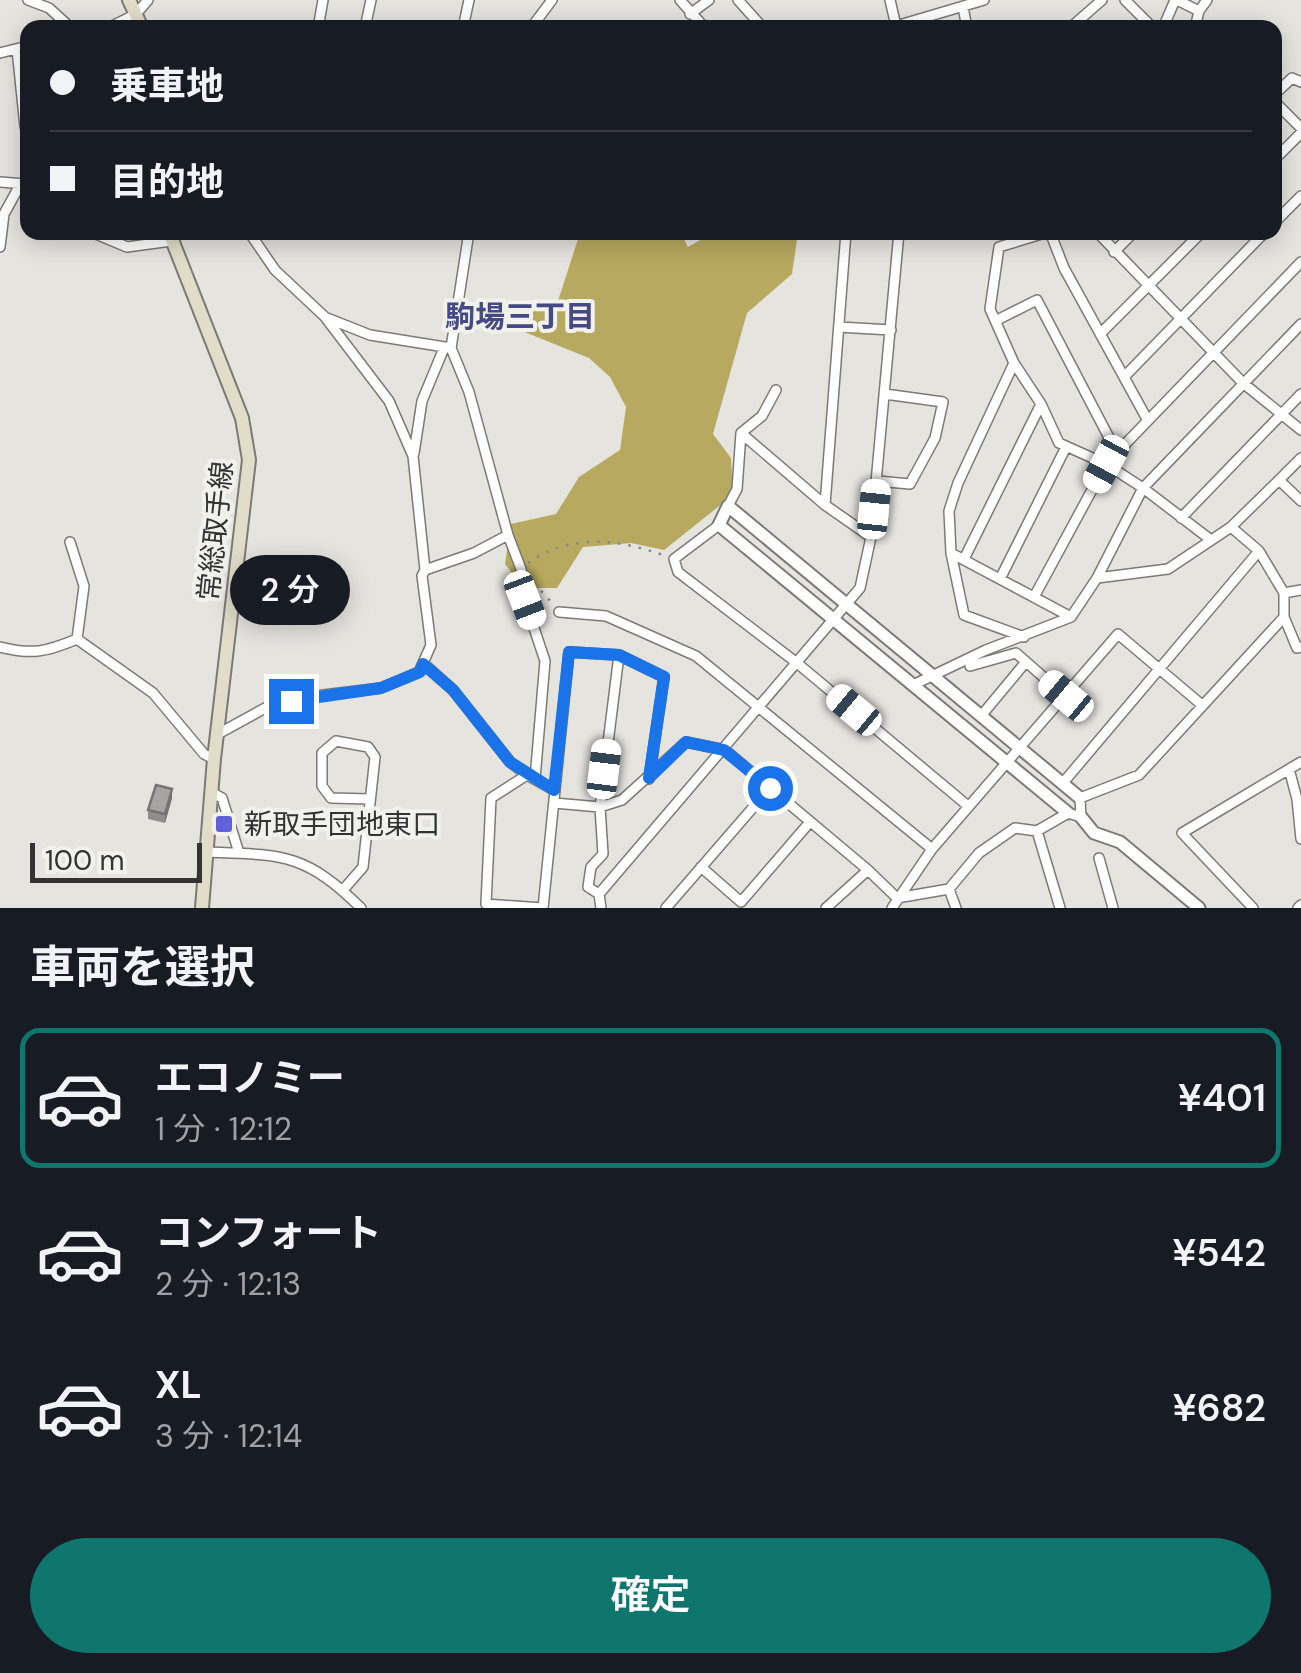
<!DOCTYPE html>
<html lang="ja">
<meta charset="utf-8">
<style>
:root{--surface:#171b24;--page:#242831;--text:#f1f3f6;--muted:#9ea1a6;--line:#363941;--accent:#0f766e}
body{margin:0;font-family:"DM Sans","Noto Sans JP",sans-serif;background:var(--page);color:var(--text);height:100vh;display:flex;flex-direction:column;font-size:38px;white-space:nowrap}
*{box-sizing:border-box;margin:0}
p{font-size:32px;color:var(--muted)}
.icon{flex:none;width:55px;height:55px;fill:none;stroke:currentColor;stroke-width:2;stroke-linecap:round;stroke-linejoin:round}
.map{position:relative;height:908px;overflow:hidden}
.sheet{display:flex;flex-direction:column;background:var(--surface);flex:1}
.sheet>*{flex:none}
.banner{position:absolute;left:20px;top:20px;width:1262px;height:220px;border-radius:20px;box-shadow:0 5px 25px #0003;display:grid;align-content:center;height:220px;padding:0 30px;background:var(--surface)}
.scale{position:absolute;left:30px;bottom:25px;width:172px;box-sizing:border-box;padding-left:10px;border:5px solid #333331;border-top:0;font-size:28px;line-height:35px;white-space:nowrap;color:#333331;-webkit-text-stroke:8px #f2f2ed;paint-order:stroke}
.end{position:absolute;width:45px;height:45px;margin:-22px;border:12px solid #1a73e8;background:#fff;box-shadow:0 0 0 5px #fff}
.from{border-radius:50%}
.bubble{position:absolute;height:70px;border-radius:35px;background:var(--surface);box-shadow:0 5px 25px #0003;font-size:32px;font-weight:600;line-height:70px;text-align:center}
.car{position:absolute;width:30px;height:60px;margin:-30px -15px;border-radius:12px;box-shadow:0 0 8px 2px #0007;background:linear-gradient(#fff 24%,#345 0 40%,#fff 0 76%,#345 0 86%,#fff 0)}
.banner b{display:flex;align-items:center;gap:35px;height:95px;font-size:38px}
.banner b+b{border-top:2px solid var(--line)}
.banner i{width:25px;height:25px;background:var(--text)}
ul{padding:0;list-style:none}
li{display:flex;align-items:center;gap:30px;height:140px;margin:0 20px 15px;padding:0 10px;border:5px solid transparent;border-radius:20px}
li div{flex:1}
li b{display:block;font-size:38px}
li em{font-style:normal;font-weight:600}
li.active{border-color:var(--accent)}
li>.icon{width:90px;height:90px;stroke-width:1.5}
h2{padding:0 30px;font-size:45px;line-height:120px}
.button{display:flex;gap:20px;margin-top:auto;padding:20px 30px}
.button a{flex:1;height:115px;border-radius:60px;background:var(--accent);color:#fff;font-size:40px;font-weight:600;line-height:115px;text-align:center}
.map>svg:first-child{display:block}
.forest{fill:#b8a960}
.lines{fill:none;stroke-linecap:round;stroke-linejoin:round}
.minor-casing{stroke:#7b7a75;stroke-width:12}
.tertiary-casing{stroke:#7b7a75;stroke-width:15}
.secondary-casing{stroke:#7b7a75;stroke-width:16}
.path{stroke:#888884;stroke-width:2.5;stroke-dasharray:2.5 8;stroke-linecap:butt}
.minor{stroke:#fff;stroke-width:9}
.tertiary{stroke:#fff;stroke-width:11}
.secondary{stroke:#e1ddc8;stroke-width:12}
.wall{fill:#8f8e8a}
.shaded-wall{fill:#747471}
.building{fill:#a6a5a1;stroke:#747471;stroke-width:2.5}
.route{stroke:#1a73e8;stroke-width:12}
.poi-dot{fill:#6163dc;stroke:#f2f2ed;stroke-width:4}
.labels{text-anchor:middle;stroke-width:8;stroke-linejoin:round;paint-order:stroke}
.street-label{font-size:28px;fill:#333331;stroke:#f2f2ed}
.poi-label{font-size:28px;fill:#333331;stroke:#f2f2ed;text-anchor:start}
.neighbourhood-label{font-size:30px;font-weight:bold;fill:#454a87;stroke:#f2f2ed}
</style>
<div class="map">
<svg width="1301" height="908" viewBox="0 0 1301 908">
<rect width="100%" height="100%" fill="#e5e4df"/>
<path class="forest" d="M580,233H681L688,247L712,233H798L792,274L747,313L713,434L731,458L733,495L664,550L631,543L583,547L557,588H524L505,564L511,524L556,514L579,477L620,450L626,407L610,377L589,358L522,331L528,312L556,307Z"/>
<g class="lines">
<g class="minor-casing">
<path id="minor" d="M28,0L49,8L71,28
M680,0L705,28
M738,0L763,28
M890,0L896,26L984,0
M1125,0L1153,28
M1177,0L1199,11
M963,7L967,28
M690,14L709,0
M108,28L136,14L148,0
M318,28L323,0
M365,28L371,0
M463,28L469,0
M531,28L552,0
M1070,28L1102,0
M1163,28L1175,0
M1195,28L1199,11L1207,0
M17,49L25,127
M0,53L28,46
M1275,94L1292,78L1301,82
M1275,102L1301,128
M1275,159L1301,133
M0,182L25,184
M1275,222L1301,196
M91,232L127,247L171,241
M1048,232L999,247L990,309L1014,363L1041,404L1059,443L1106,464L1143,488L1211,540
M1050,232L1064,268L1147,419
M1097,232L1243,383L1301,430
M0,247L4,214L20,185L28,190
M1114,252L1134,232
M327,318L370,335L451,348L469,232
M997,320L1037,300L1116,451
M839,327L891,330
M1100,334L1202,232
M451,348L469,392L508,535L521,569L525,601L545,661L535,779
M1014,363L958,483L949,511L951,553L1071,617
M1124,377L1265,232
M776,390L762,416L741,433L825,505L871,537
M414,453L422,401L444,348
M1279,480L1301,458
M877,481L910,484L935,438L943,402L885,394
M825,505L846,232
M728,506L737,489L741,433
M1181,518L1301,394
M719,525L674,559L678,572L797,663L968,806
M1231,527L1259,551L1284,593V617L1297,648L1301,647
M70,542L84,586L77,639
M951,553L964,615L1024,637
M964,559L1041,404
M425,570L474,553L508,535
M1097,578L1168,569L1231,527L1279,480L1301,501
M1000,579L1066,447
M1284,593L1301,590
M1034,597L1106,464L1301,262
M559,612L606,616L696,656L932,849
M0,647C33,655 46,652 77,639L153,693L204,754L214,759
M423,663L453,690L510,762L527,775
M970,666L1016,653L1065,696
M913,685L986,650L1071,617L1097,578L1143,488L1301,324
M981,716L1025,663
M216,735L267,707L315,696L381,688L419,672L431,645L422,576L425,570L413,456L389,401L325,317L275,270L249,232
M1289,769L1297,799L1301,839
M1062,784L1259,551
M211,792L222,798L239,853
M554,803L600,807L619,655
M1037,831L1060,908
M206,852C282,855 304,852 361,908
M1099,858L1113,908
M701,867L741,902L810,822
M949,889L956,908
M343,890L363,867L375,757L368,747L336,741L322,753V786L331,798L370,799
M599,894L588,887L591,867L603,854L600,807L622,800L686,742L725,750L868,870L897,898L949,889L979,853L1015,828L1037,831L1068,813L1081,817L1080,798L1139,775L1284,617
M543,908L569,652L619,655L664,677L649,779
M543,908L486,904L491,798L527,775L554,790
M601,908L599,894L860,588L871,537L899,232
M666,908L770,788
M826,908L868,870
M892,908L932,849L1118,634L1202,705
M1253,908L1182,833L1301,762
M1298,908L1301,905"/>
</g>
<g class="tertiary-casing">
<path id="tertiary" d="M1068,813L719,525L728,506L1080,798
M1081,817L1094,833L1120,842L1199,908"/>
</g>
<g class="secondary-casing">
<path id="secondary" d="M129,0L142,28
M169,232L242,418L249,460L214,759L202,908"/>
</g>
<path class="path" d="M528,563C571,533 617,539 663,555
M534,583L552,603"/>
<use href="#minor" class="minor"/>
<use href="#tertiary" class="tertiary"/>
<use href="#secondary" class="secondary"/>
</g>
<path class="wall" d="M172,798L165,823L148,819V810Z"/>
<path class="shaded-wall" d="M172,789V798L165,823V814Z"/>
<path class="building" d="M156,785L172,789L165,814L148,810Z"/>
<g class="lines">
<path class="route" d="M291,701L381,688L420,672L423,664L453,690L510,762L554,790L569,652L619,655L664,677L649,778L686,742L724,750L770,788"/>
</g>
<rect class="poi-dot" x="214" y="814" width="20" height="20" rx="5"/>
<g class="labels">
<g class="street-label">
<text transform="translate(215 531) rotate(-84)" y="10">常総取手線</text>
</g>
<g class="poi-label">
<text x="244" y="834">新取手団地東口</text>
</g>
<g class="neighbourhood-label">
<text x="520" y="327">駒場三丁目</text>
</g>
</g>
</svg>
<div class="scale">100 m</div>
<i class="end from" style="left:770px;top:788px"></i>
<i class="end" style="left:291px;top:701px"></i>
<div class="bubble" style="left:230px;top:555px;width:120px">2 分</div>
<i class="car" style="left:1106px;top:464px;rotate:208deg"></i>
<i class="car" style="left:874px;top:509px;rotate:6deg"></i>
<i class="car" style="left:525px;top:600px;rotate:159deg"></i>
<i class="car" style="left:1066px;top:696px;rotate:310deg"></i>
<i class="car" style="left:854px;top:710px;rotate:310deg"></i>
<i class="car" style="left:604px;top:769px;rotate:7deg"></i>
<div class="banner">
<b><i class="from"></i>乗車地</b>
<b><i></i>目的地</b>
</div>
</div>
<section class="sheet">
<h2>車両を選択</h2>
<ul>
<li class="active"><svg class="icon" aria-label="car" viewBox="0 0 24 24"><path d="M5 17H2v-5l4-1 3-4h7l3 4 3 1v5h-3M9 17h6M6 11h13"/><circle cx="7" cy="17" r="2"/><circle cx="17" cy="17" r="2"/></svg><div><b>エコノミー</b><p>1 分 · 12:12</p></div><em>¥401</em></li>
<li><svg class="icon" aria-label="car" viewBox="0 0 24 24"><path d="M5 17H2v-5l4-1 3-4h7l3 4 3 1v5h-3M9 17h6M6 11h13"/><circle cx="7" cy="17" r="2"/><circle cx="17" cy="17" r="2"/></svg><div><b>コンフォート</b><p>2 分 · 12:13</p></div><em>¥542</em></li>
<li><svg class="icon" aria-label="car" viewBox="0 0 24 24"><path d="M5 17H2v-5l4-1 3-4h7l3 4 3 1v5h-3M9 17h6M6 11h13"/><circle cx="7" cy="17" r="2"/><circle cx="17" cy="17" r="2"/></svg><div><b>XL</b><p>3 分 · 12:14</p></div><em>¥682</em></li>
</ul>
<div class="button"><a>確定</a></div>
</section>
